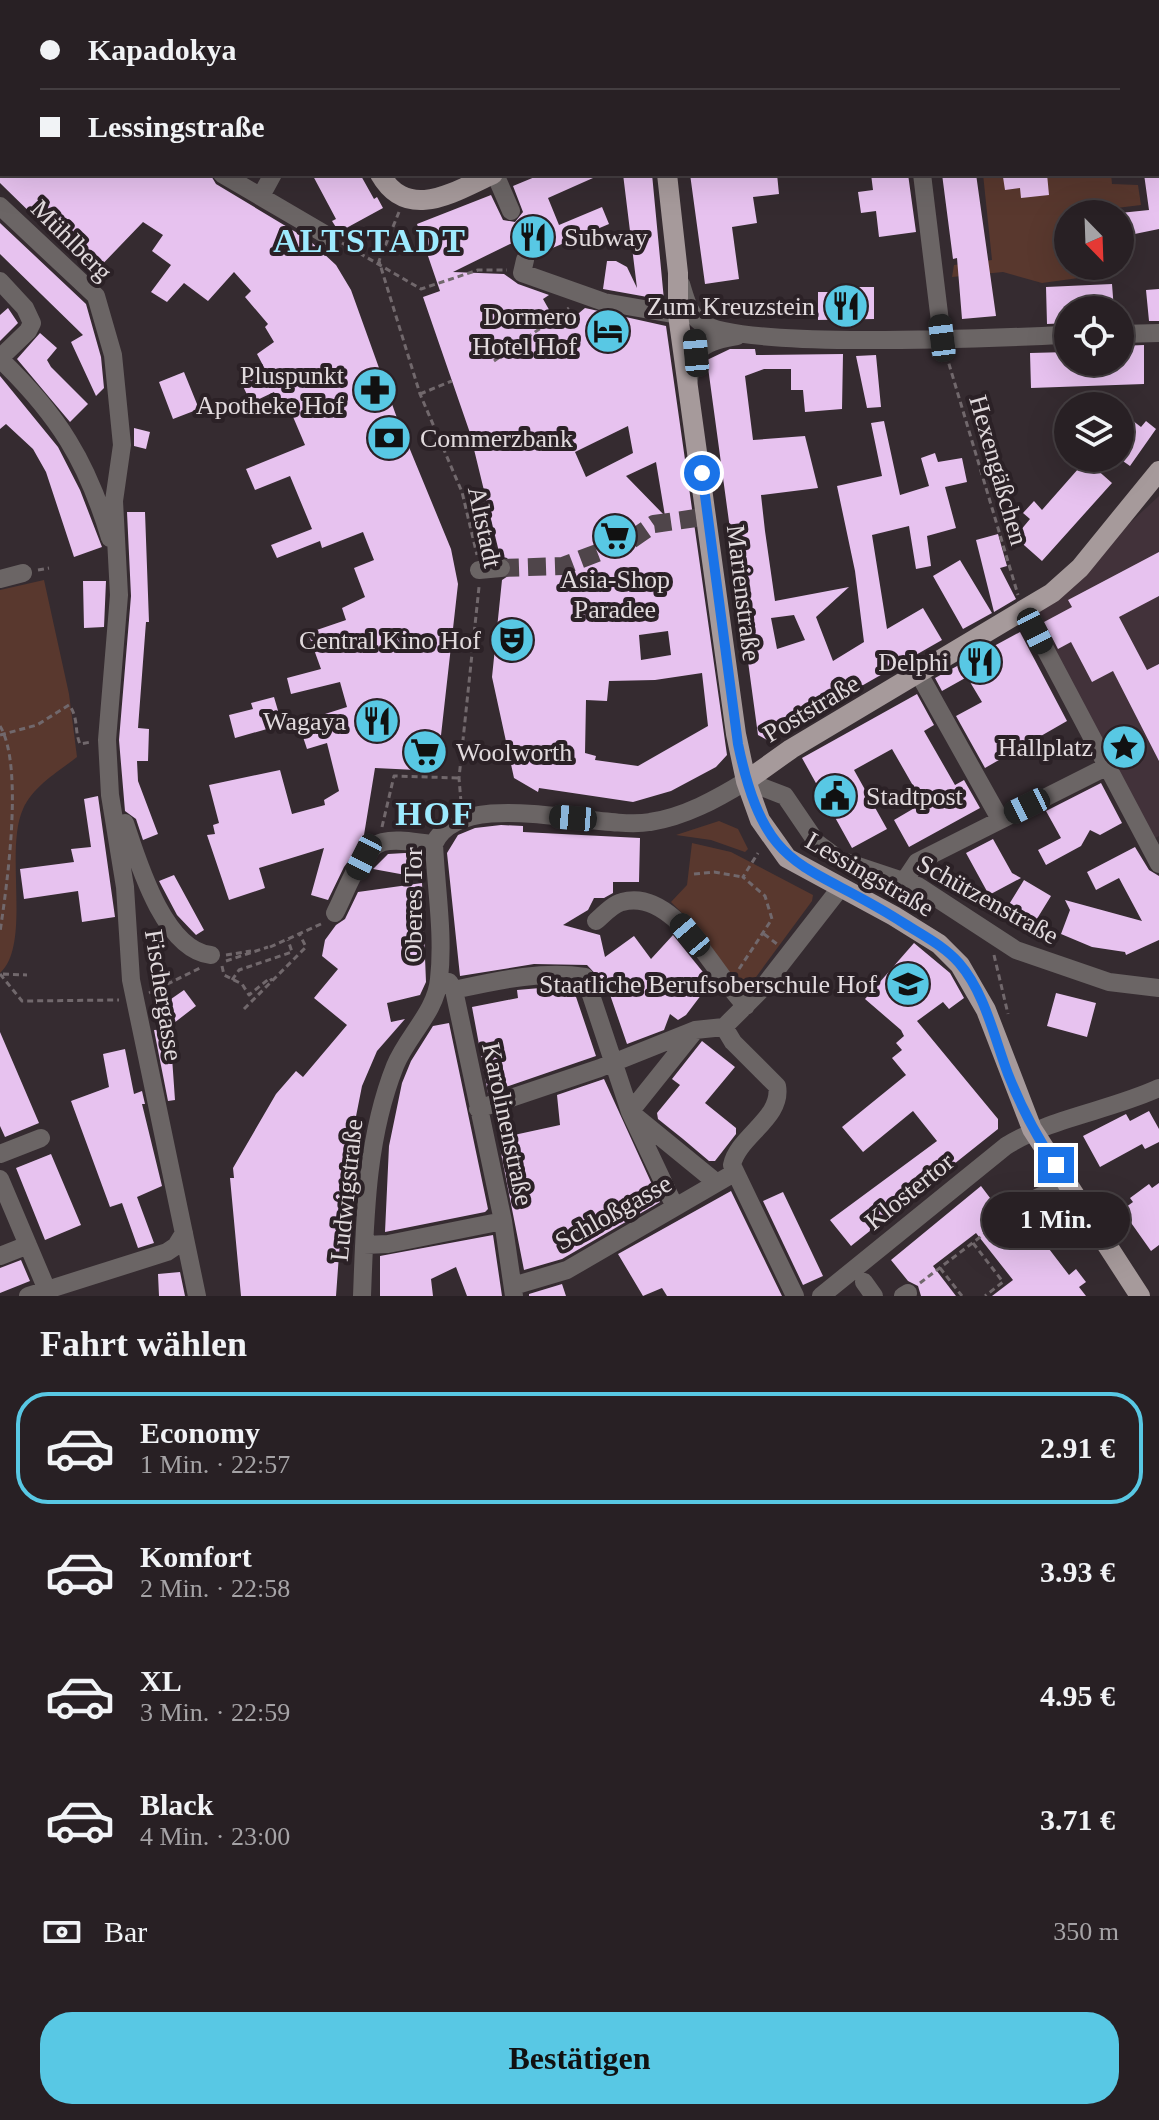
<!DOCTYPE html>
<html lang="de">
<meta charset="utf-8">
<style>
:root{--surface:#282024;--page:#30282c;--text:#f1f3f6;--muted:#a5a3a6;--line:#443e41;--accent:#58c8e4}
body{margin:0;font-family:Georgia,serif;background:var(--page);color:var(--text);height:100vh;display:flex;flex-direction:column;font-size:30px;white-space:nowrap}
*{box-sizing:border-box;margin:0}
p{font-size:26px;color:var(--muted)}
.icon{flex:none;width:44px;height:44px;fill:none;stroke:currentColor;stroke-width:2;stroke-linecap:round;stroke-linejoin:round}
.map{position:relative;height:1296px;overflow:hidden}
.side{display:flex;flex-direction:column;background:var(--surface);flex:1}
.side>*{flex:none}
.guide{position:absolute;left:0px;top:0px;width:1160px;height:176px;box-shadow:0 8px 32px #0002,0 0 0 2px var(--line);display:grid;align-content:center;height:176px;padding:0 40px;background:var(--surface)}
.needle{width:52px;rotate:157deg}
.buttons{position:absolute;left:1054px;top:200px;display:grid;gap:16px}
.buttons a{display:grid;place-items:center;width:80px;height:80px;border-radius:50%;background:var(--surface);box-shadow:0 8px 32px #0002,0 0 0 2px var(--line);font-size:40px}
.end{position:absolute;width:36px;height:36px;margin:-18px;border:10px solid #1a73e8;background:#fff;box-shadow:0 0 0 4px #fff}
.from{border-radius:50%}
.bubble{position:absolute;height:56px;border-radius:28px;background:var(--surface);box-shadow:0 8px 32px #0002,0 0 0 2px var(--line);font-size:26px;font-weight:800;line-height:56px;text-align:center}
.car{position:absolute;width:24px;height:48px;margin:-24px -12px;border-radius:10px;box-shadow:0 0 6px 2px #0007;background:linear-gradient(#222 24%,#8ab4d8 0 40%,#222 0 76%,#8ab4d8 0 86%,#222 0)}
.guide b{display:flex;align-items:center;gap:28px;height:76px;font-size:30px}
.guide b+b{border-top:2px solid var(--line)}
.guide i{width:20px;height:20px;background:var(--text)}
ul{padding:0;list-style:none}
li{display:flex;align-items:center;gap:24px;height:112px;margin:0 16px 12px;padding:0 24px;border:4px solid transparent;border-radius:32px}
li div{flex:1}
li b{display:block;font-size:30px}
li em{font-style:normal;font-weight:800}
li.on{border-color:var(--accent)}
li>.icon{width:72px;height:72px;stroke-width:1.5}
h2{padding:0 40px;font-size:36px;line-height:96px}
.pay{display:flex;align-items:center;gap:20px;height:88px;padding:0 40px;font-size:30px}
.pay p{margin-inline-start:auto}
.action{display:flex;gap:16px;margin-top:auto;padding:16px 40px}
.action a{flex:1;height:92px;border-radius:32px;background:var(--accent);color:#111;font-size:32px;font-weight:800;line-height:92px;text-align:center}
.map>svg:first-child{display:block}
.built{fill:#42323a}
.green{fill:#59382e}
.building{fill:#e7c2ef;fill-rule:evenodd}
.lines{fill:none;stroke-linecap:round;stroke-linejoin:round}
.minor-tunnel{stroke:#4f454a;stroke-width:18;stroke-dasharray:18 9;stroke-linecap:butt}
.path{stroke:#71686c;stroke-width:3;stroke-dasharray:6 4;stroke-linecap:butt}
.minor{stroke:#6b6565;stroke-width:18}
.major{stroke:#a69a9b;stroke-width:20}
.route{stroke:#1a73e8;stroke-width:10}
.labels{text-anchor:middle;stroke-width:8;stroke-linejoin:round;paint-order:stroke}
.poi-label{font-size:26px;fill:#e1dadd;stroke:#2b2126;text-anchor:end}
.street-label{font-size:26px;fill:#e1dadd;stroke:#2b2126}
.district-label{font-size:34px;font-weight:bold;letter-spacing:2px;fill:#9deafe;stroke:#2b2126}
</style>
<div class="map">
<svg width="1159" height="1296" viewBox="0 0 1159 1296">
<rect width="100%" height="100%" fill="#352b30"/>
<path class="built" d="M1159,496V836L1152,840L1031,615Z"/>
<path class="green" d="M983,174H1111L1112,184L1138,185L1141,205L1108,209V214H1068V266H1108V274L1042,283L1003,272L952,277L954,265L992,260Z
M44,580L69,694L77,757C58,772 33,786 23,809C4,851 32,944 0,973V590Z
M719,821L738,829L748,849L745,852L711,840L676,835Z
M692,843L731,852L813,895L812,901L742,996L689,920L671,902L687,885Z"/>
<path class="building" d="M0,174H210L216,184L309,240L336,265L351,290L397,418L451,549L458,584L437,771L375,768L363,841L344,867L328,900L311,895L324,848L259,868L265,888L229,900L207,835L215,834L213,825L219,823L209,785L280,770L292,814L325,805L324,800L339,791L327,743L307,749L303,737L331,726L325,714L347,707L340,682L291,694L287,678L321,669L308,633L346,620L342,608L365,597L354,568L374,560L363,532L322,548L320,541L277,558L271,545L312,529L290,476L255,490L246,469L305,445L288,405L281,408L274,392L251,403L241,382L266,371L257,354L274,342L265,327L268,324L245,297L251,291L234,272L208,301L184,283L167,302L151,292L171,265L152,251L163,235L143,222L93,274L0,183Z
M312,174H360L374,199L377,197L383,208L339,232L332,221L336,219Z
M542,174H602L548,198L559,225L602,207L609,224L536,255L526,236L453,272L504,274L518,284L549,295L543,299L560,329L585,308L666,326L727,755L716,767L671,791L633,802L539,788L538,792L514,778L492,677L502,580L511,574L513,566L507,558L500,556L470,433L423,297L440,291L417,224L491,195L503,220L515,222L523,212L513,186ZM628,426L633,453L586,477L575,452ZM656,462L665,516L626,476ZM668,631L671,655L641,660L639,635ZM702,673L708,726L638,766L595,760L596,756L585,753L586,700L607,701L609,681L655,680Z
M623,174H652L664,300L603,289L607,261H616L627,267L637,288Z
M690,174H777L779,194L753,197L757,223L732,227L739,279L705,284Z
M871,174H908L916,232L879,237L876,211L861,213L858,192L873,190Z
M942,174H976L996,316L962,319L957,258L953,259Z
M1047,174L1049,195L1021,198L1020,188L1005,190L1003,177Z
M1144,174H1159V229L1120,237V213L1149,210Z
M0,223L86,304L101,357L104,388L96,396L71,342L83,335L0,254Z
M1112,284L1114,310H1068V323L1047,324L1046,287Z
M852,287H874V319L818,320V292H852Z
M1159,289V321H1149L1146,290Z
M8,308L18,323L0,341V315Z
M40,333L57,348L47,360L51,367L88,404L70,422L17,359Z
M1144,345V384L1031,388L1030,353L1068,352V362H1120V346Z
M730,349H755L756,355L843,354L842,409L805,412L803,390H791V369H764L745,376L753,440L805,436L818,488L761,495L765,531L775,601L849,587L816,617L833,661L864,642L855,571L837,486L882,476L871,423L884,421L900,495L929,486L921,458L935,453L938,462L962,458L967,482L945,487L956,528L927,536L931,566L916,569L909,526L872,535L887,629L923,608L942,640L767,740L758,735L707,360ZM794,615L805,640L777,649L771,618Z
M876,355L881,407L867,408L856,356Z
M184,372L199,409L173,419L159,382Z
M0,376L58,447L80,490L102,547L74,557L46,472L33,449L6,424L0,429Z
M1120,411L1141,427L1146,421L1156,429L1130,466L1120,459Z
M134,428L150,432L146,449L134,446Z
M1086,460L1112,483L1042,561L1015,537L1030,519L1023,513L1034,501L1042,510Z
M127,512H145L149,622H146L138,728L149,729L148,761H137L138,781L158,834L143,840L136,819L125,811L119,740L131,596Z
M998,534L1007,566L1000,568L1016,599L994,612L976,540Z
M1159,552V596L1119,617L1147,670L1159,664V761L1113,671L1092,682L1071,642L1058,649L1044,622L1072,607L1068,600Z
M960,560L992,613L963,629L933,576Z
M83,581H106L104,627L84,628Z
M1020,632L1067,721L985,768L956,716L982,702L967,677L942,691L935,678Z
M917,694L934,725L924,731L955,785L964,780L980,808L909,847L894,820L923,803L892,749L854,770L887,829L852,848L802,758Z
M274,697L279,714L271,716L274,727L235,738L229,715L253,709L251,703Z
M1101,783L1122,823L1100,835L1090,830L1081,846L1046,865L1038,850L1061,838L1046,811Z
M98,796L115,917L82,922L78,891L24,899L20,869L74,862L71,849L91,847L84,799Z
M501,825L523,826V832L640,838L639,882H613V893L604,898H594L588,910L563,925L600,935L605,957L634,936L651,959L673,935L711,982L686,1015L678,1020L670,1014L664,1030L627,1044L607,986L587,965L534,964L460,976L447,853L458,835L475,828Z
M993,839L1012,873L1021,878L989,895L966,853Z
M1135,847L1149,870L1159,876V940L1126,955L1125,952L1092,947L1061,934L1070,910L1065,900L1142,921L1119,878L1096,890L1087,872Z
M405,853L421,855L422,878L373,869L388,854Z
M174,875L204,930L196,935L177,915L159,881Z
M1024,880L1051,896L1035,922L1008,906Z
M422,883L426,982L420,995L387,1003L391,1022L405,1019L377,1051L362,1086L345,1172L336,1296H241L230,1178H234L233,1168L276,1094L296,1071L303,1077L347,1025L314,998L338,969L322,956L325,940L336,925L345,919L358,892Z
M914,943L950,973L964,998L949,1009L943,1002L917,1021L998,1119V1129L851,1246L830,1220L937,1141L913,1111L863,1152L842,1127L906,1075L892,1058L902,1050L896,1043L904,1036L901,1030L865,999Z
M552,987L573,988L596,1056L488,1093L472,1007L518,998L517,990Z
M184,990L196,1006L174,1023L161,1006Z
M1056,993L1096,1003L1087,1037L1047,1026Z
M449,1023L488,1209L485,1212L385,1232L389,1146L402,1083L411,1061L433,1026Z
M170,1029L175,1100L168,1101L154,1030Z
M0,1032L39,1123L5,1137L0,1126Z
M702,1041L735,1067L705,1103L736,1128V1134L715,1161H709L683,1139L658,1119L657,1113L680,1085L672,1079Z
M125,1049L134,1094L142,1091L145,1104H142L162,1186L137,1197L154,1243L138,1248L122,1203L110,1207L71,1101L109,1087L103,1054Z
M604,1079L660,1202L562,1259L524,1270L500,1148L514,1135L560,1125L557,1095Z
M1149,1111L1159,1129V1142L1145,1149L1142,1144L1100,1167L1083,1136L1126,1114L1130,1121Z
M51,1154L81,1225L45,1240L16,1168Z
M1159,1183V1245L1151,1251L1122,1210L1133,1202L1130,1198L1149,1184L1152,1188Z
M981,1186L1006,1219L1013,1214L1041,1250L1046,1245L1069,1275L1076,1269L1086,1282L1079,1287L1086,1296H992L1013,1280L976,1233L933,1266L956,1296H921L918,1286L908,1281L891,1260Z
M731,1191L782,1296H667L662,1288L643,1296L618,1254Z
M783,1192L823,1276L803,1285L763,1201Z
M493,1235L502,1296H467L456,1267L431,1279L433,1296H380V1256Z
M21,1260L30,1281L0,1293V1268Z
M180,1272L185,1296H159L158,1274Z
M562,1284L566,1296H529V1294Z"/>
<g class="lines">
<path class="minor-tunnel" d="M501,568L563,566L631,540L654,524L696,518"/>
<path class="path" d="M399,212L379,261L420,394L462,492L477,555
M517,225L524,244
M342,243L421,289L478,270H507
M946,354L1018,595
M494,361L569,308
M420,394L452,381
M38,570L49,568
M0,726C24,766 7,885 0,932
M0,735L37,725L69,705C79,718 74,730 80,744L91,742
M461,802L459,778L479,587
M382,827L394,776L458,778
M694,874L714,872L743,877
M764,934L777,944
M270,947L321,924
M226,955L251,951
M994,955L1008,1014
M226,961L268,947
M222,966L224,975L242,984L249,995L270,978L272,981
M739,969L772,919L765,896L743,877L758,853
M0,974L22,1001L119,1000
M3,974L27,975
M232,980L239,970L292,952L288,940
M149,993L200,968
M244,1009L306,947L300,935
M973,1243L1003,1282L985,1296
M940,1268L962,1296
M920,1283L1013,1212"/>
<path class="minor" d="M901,0L902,2
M0,39L2,37
M222,174L328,236
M495,174L511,211
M922,174L942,338
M261,196L273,174
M0,206L96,296L113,355L122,445L114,501L119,595L107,740L110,795L125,887L131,980L197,1296
M525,260L522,273L604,302L678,315
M0,281L25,308L32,323L28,331L0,358
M681,284C685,297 689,314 700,322C740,351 1006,337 1068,335
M1120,334L1159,333
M0,359C58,415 87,461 110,538
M689,380C692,347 706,341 737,336
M479,570L501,568
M0,579L23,573
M1024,609L1159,864
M919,674L1000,819
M125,823C138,862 164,950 211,955
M905,880L917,862L1106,767
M335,913C346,893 359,849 383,842C398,838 418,843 434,844
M596,921C603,915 613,904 622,902C675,887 715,976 746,1006
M449,982L454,990L503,1221L514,1296
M454,990C496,981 542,970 585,977L630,1112L675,1207
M724,1027L733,1042L777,1086C783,1118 738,1136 732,1165L795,1296
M724,1027L760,991L841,887
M478,1109L600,1068L695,1030L724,1027
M630,1112L694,1032
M635,1116L717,1183
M0,1154L41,1138
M0,1179L47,1290
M1022,1201L1024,1204L1068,1183
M364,1245L388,1244L503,1221
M0,1256L28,1245
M864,1282L874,1296
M513,1286L567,1270L734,1173
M28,1296L167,1252L176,1246L184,1233
M362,1296C365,1218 366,1139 395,1066C407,1036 436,1012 439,979C444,935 436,888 434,844C461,784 598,831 650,822C684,817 717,799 746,781L785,796L817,843L840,860L918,886L1016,950L1109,982L1159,988
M821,1296L1006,1146C1053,1117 1109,1111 1159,1088
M903,1296L908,1293"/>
<path class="major" d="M284,0L285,2
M647,0V2
M1158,30H1159
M380,174C408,223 455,191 493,174
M667,174L678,273V315L736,734L746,781L760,820L787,858L894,916L939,944L960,965L986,1010L1032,1129L1140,1296
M746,781L791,749L1052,593L1080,568L1159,471"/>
</g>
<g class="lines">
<path class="route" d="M702,473L738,744C766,878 805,859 905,924C924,936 944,946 959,963C985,993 994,1037 1008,1074C1021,1107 1036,1136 1056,1165"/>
</g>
<defs>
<g id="restaurant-disc" transform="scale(2.3)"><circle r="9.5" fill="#58c8e4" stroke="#2b2126"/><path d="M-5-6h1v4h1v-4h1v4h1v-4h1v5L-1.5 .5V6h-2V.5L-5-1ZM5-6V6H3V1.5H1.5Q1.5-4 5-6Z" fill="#111"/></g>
<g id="hotel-disc" transform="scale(2.3)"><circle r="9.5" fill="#58c8e4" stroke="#2b2126"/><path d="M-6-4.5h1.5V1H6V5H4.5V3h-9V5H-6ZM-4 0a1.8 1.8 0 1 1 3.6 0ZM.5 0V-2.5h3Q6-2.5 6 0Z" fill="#111"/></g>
<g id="pharmacy-disc" transform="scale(2.3)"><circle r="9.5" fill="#58c8e4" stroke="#2b2126"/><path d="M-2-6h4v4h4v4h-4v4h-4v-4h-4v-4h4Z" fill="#111"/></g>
<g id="bank-disc" transform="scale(2.3)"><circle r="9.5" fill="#58c8e4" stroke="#2b2126"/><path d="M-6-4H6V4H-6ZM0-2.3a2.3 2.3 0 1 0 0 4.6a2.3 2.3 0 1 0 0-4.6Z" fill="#111"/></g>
<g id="supermarket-disc" transform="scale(2.3)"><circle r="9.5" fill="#58c8e4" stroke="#2b2126"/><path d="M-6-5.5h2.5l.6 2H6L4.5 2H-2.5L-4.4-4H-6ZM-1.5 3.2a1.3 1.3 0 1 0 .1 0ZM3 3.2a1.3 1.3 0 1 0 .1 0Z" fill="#111"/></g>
<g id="theatre-disc" transform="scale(2.3)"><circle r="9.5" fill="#58c8e4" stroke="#2b2126"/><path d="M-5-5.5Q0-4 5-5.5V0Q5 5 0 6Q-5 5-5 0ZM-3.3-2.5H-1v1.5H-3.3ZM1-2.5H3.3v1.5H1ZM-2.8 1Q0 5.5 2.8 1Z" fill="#111"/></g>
<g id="sight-disc" transform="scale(2.3)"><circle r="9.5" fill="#58c8e4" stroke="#2b2126"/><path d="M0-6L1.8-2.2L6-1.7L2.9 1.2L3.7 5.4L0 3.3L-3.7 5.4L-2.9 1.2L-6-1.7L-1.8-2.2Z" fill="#111"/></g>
<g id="civic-disc" transform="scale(2.3)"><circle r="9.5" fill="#58c8e4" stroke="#2b2126"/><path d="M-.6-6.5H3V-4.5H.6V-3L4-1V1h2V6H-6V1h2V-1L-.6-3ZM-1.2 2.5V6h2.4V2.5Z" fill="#111"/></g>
<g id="school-disc" transform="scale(2.3)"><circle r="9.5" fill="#58c8e4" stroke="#2b2126"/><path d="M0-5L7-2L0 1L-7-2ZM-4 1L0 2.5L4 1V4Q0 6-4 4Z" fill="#111"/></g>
</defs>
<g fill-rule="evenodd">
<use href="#restaurant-disc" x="533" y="237"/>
<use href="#restaurant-disc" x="846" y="306"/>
<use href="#hotel-disc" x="608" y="331"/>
<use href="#pharmacy-disc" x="375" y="390"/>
<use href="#bank-disc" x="389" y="438"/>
<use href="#supermarket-disc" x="615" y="536"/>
<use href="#theatre-disc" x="512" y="640"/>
<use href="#restaurant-disc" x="980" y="662"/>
<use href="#restaurant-disc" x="377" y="721"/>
<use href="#sight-disc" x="1124" y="747"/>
<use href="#supermarket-disc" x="425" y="752"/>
<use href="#civic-disc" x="835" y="796"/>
<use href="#school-disc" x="908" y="984"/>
</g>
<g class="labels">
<g class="poi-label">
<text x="564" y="246" text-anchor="start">Subway</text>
<text x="815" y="315">Zum Kreuzstein</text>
<text x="577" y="325">Dormero<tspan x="577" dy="30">Hotel Hof</tspan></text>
<text x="344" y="384">Pluspunkt<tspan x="344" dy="30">Apotheke Hof</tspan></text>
<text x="420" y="447" text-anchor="start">Commerzbank</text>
<text x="615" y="588" text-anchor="middle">Asia-Shop<tspan x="615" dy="30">Paradee</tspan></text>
<text x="481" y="649">Central Kino Hof</text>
<text x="949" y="671">Delphi</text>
<text x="346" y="730">Wagaya</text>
<text x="1093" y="756">Hallplatz</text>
<text x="456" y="761" text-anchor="start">Woolworth</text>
<text x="866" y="805" text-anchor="start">Stadtpost</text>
<text x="877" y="993">Staatliche Berufsoberschule Hof</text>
</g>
<g class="street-label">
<text transform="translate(72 240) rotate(45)" y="9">Mühlberg</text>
<text transform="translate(999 470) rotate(74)" y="9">Hexengäßchen</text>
<text transform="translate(485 527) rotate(78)" y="9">Altstadt</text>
<text transform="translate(744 593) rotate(83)" y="9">Marienstraße</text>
<text transform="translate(811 708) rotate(-31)" y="9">Poststraße</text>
<text transform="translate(870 874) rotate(30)" y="9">Lessingstraße</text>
<text transform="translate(988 899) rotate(29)" y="9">Schützenstraße</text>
<text transform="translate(413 905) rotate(-90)" y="9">Oberes Tor</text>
<text transform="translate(164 995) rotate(81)" y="9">Fischergasse</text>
<text transform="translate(508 1124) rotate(78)" y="9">Karolinenstraße</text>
<text transform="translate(346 1190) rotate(-84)" y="9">Ludwigstraße</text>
<text transform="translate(909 1191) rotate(-39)" y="9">Klostertor</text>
<text transform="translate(613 1212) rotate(-29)" y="9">Schloßgasse</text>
</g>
<g class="district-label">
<text x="370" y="252">ALTSTADT</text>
<text x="435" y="825">HOF</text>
</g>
</g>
</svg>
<div class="buttons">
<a><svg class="needle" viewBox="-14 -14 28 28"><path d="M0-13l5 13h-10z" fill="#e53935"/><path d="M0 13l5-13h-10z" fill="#a5a3a6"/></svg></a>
<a><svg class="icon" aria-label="locate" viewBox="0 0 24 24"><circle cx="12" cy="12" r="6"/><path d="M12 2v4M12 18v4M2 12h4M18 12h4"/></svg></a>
<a><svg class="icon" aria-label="layers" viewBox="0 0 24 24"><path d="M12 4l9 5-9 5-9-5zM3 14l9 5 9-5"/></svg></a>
</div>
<i class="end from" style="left:702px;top:473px"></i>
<i class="end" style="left:1056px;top:1165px"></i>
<div class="bubble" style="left:982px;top:1192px;width:148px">1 Min.</div>
<i class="car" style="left:942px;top:338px;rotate:353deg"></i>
<i class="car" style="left:696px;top:353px;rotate:355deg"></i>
<i class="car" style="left:1035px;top:631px;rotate:153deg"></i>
<i class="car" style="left:1027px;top:806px;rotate:244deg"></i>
<i class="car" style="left:573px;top:818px;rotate:275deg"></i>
<i class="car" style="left:364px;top:857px;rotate:207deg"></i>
<i class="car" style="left:690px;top:935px;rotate:320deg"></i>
<div class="guide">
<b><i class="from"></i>Kapadokya</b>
<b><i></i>Lessingstraße</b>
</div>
</div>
<section class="side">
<h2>Fahrt wählen</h2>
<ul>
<li class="on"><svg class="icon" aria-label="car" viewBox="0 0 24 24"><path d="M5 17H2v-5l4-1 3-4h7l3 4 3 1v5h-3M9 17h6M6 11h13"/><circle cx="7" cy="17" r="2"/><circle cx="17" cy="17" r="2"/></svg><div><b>Economy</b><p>1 Min. · 22:57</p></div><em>2.91 €</em></li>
<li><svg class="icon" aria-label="car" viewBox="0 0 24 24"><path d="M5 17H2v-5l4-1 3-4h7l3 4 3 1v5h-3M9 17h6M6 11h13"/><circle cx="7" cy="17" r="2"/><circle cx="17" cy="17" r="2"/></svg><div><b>Komfort</b><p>2 Min. · 22:58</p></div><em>3.93 €</em></li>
<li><svg class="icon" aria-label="car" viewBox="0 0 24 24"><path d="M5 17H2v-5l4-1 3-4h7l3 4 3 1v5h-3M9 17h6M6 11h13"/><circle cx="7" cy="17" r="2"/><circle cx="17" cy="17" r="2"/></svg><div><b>XL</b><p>3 Min. · 22:59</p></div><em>4.95 €</em></li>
<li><svg class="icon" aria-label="car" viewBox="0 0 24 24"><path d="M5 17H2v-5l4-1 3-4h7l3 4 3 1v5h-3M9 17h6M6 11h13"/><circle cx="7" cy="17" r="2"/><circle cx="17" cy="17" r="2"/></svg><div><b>Black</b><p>4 Min. · 23:00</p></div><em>3.71 €</em></li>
</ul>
<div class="pay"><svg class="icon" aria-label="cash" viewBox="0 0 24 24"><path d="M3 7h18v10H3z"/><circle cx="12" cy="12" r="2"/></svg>Bar<p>350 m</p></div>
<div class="action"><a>Bestätigen</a></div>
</section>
